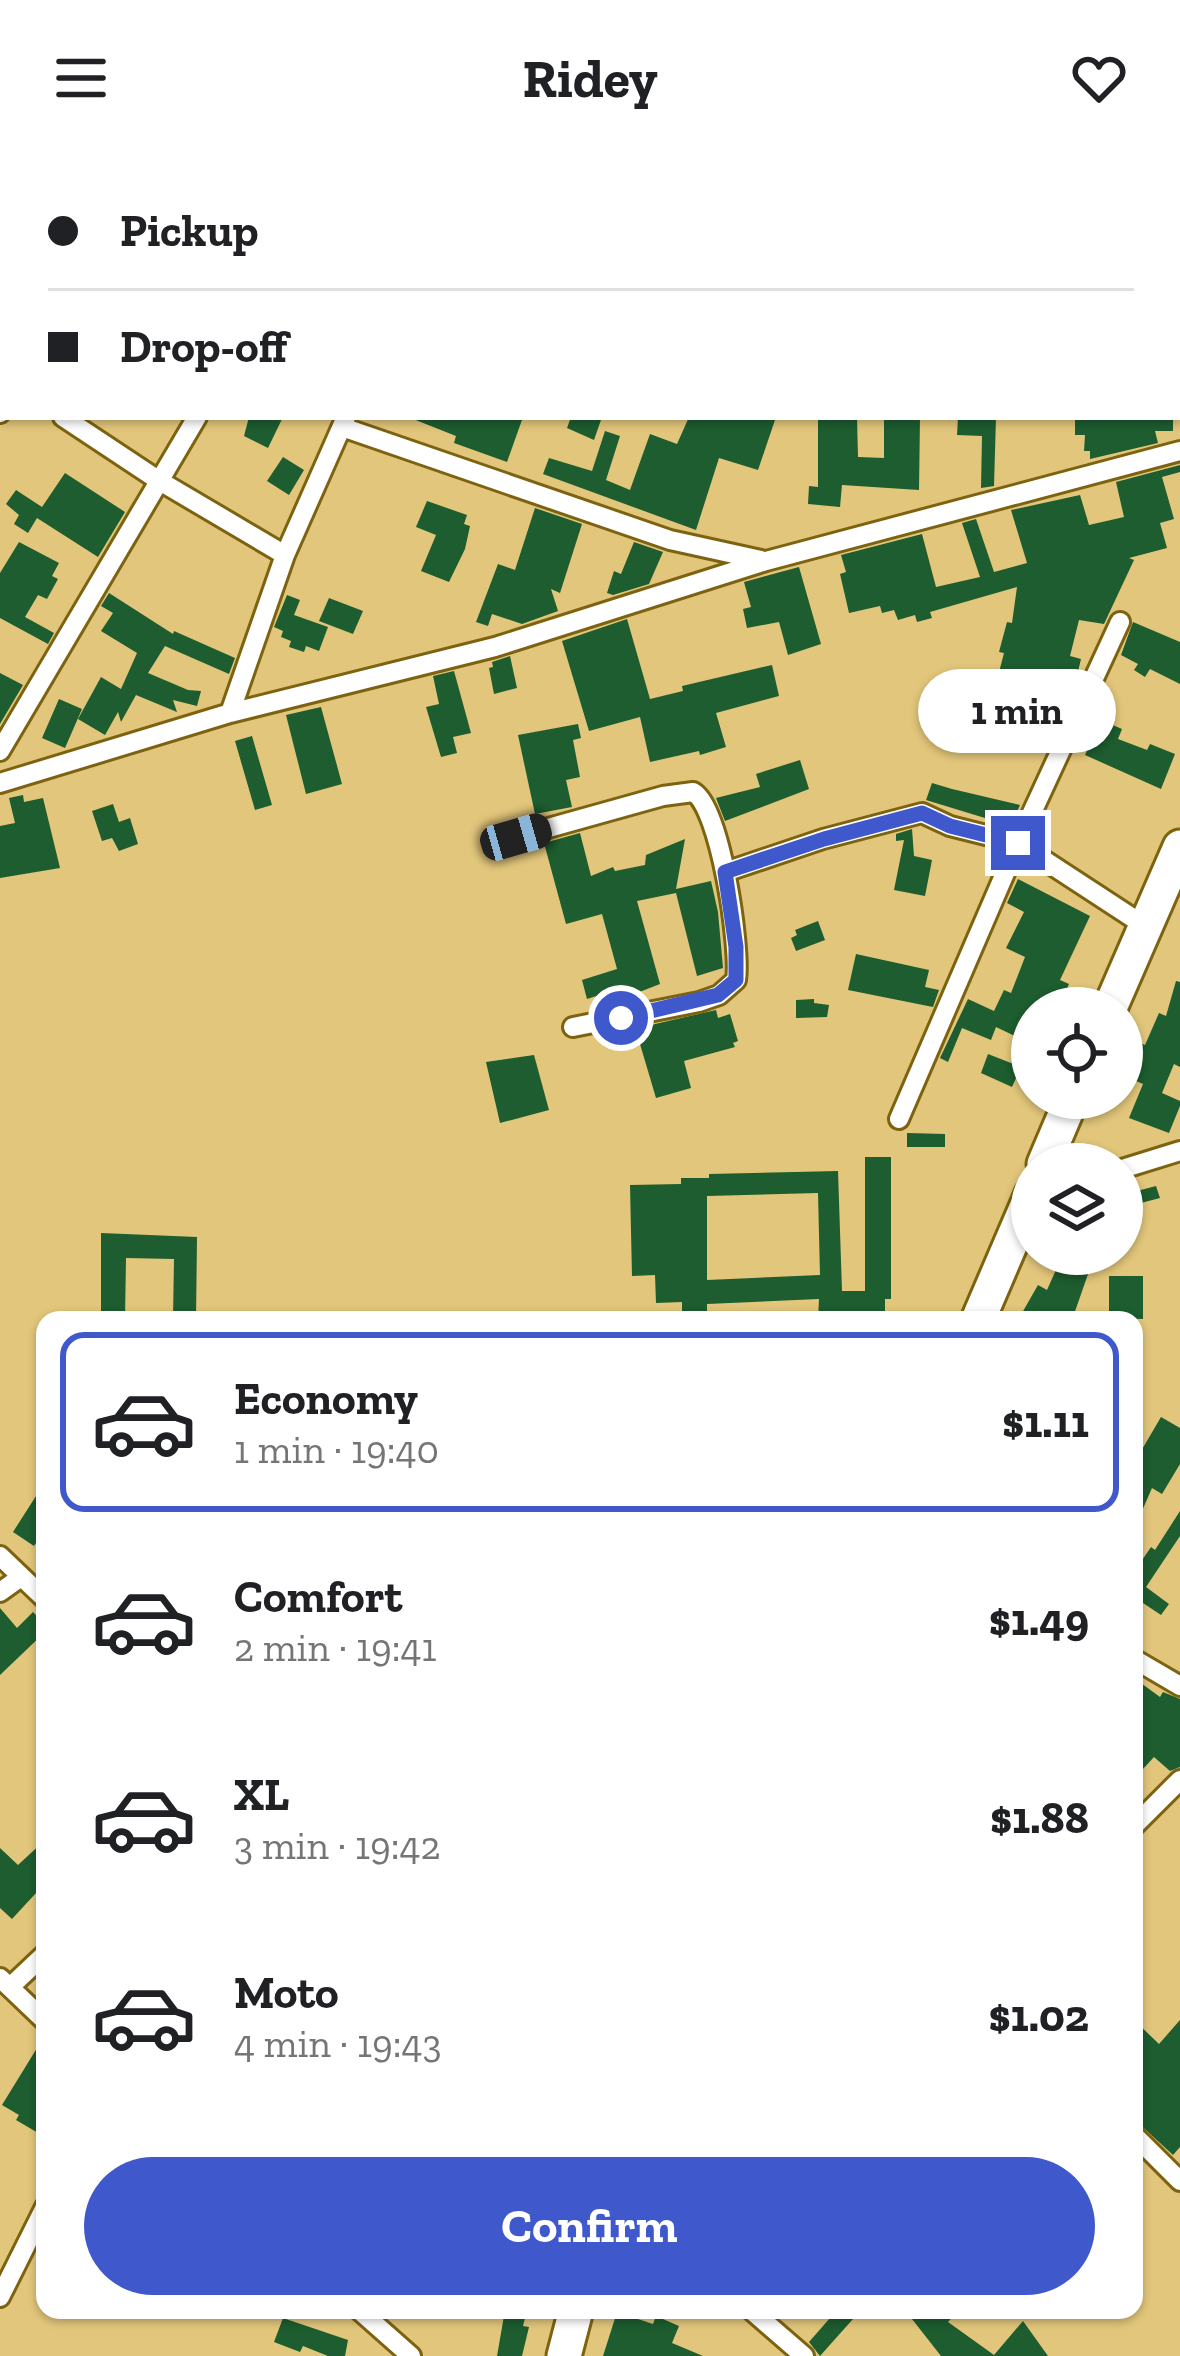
<!DOCTYPE html>
<meta charset="utf-8">
<style>
:root{--surface:#fff;--page:#f2f2f2;--text:#202124;--muted:#757577;--line:#e0e0e0;--accent:#3f58cb}
body{margin:0;font-family:"Zilla Slab",serif;background:var(--page);color:var(--text);height:100vh;display:flex;flex-direction:column;font-size:45px;white-space:nowrap}
*{box-sizing:border-box;margin:0}
p{font-size:39px;color:var(--muted)}
.icon{flex:none;width:66px;height:66px;fill:none;stroke:currentColor;stroke-width:2;stroke-linecap:round;stroke-linejoin:round}
.map{position:relative;flex:1;overflow:hidden}
.sheet{position:absolute;left:36px;top:1155px;width:1107px;height:1008px;display:flex;flex-direction:column;background:var(--surface);border-radius:24px;box-shadow:0 3px 9px #0004}
.sheet>*{flex:none}
.top-card{position:absolute;left:0px;top:0px;width:1182px;height:264px;box-shadow:0 3px 9px #0004;display:grid;align-content:center;height:264px;padding:0 48px;background:var(--surface)}
.tools{position:absolute;left:1011px;top:831px;display:grid;gap:24px}
.tools a{display:grid;place-items:center;width:132px;height:132px;border-radius:50%;background:var(--surface);box-shadow:0 3px 9px #0004;font-size:60px}
.end{position:absolute;width:54px;height:54px;margin:-27px;border:15px solid #3f58cb;background:#fff;box-shadow:0 0 0 6px #fff}
.from{border-radius:50%}
.bubble{position:absolute;height:84px;border-radius:42px;background:var(--surface);box-shadow:0 3px 9px #0004;font-size:39px;font-weight:800;line-height:84px;text-align:center}
.car{position:absolute;width:36px;height:72px;margin:-36px -18px;border-radius:15px;box-shadow:0 0 9px 3px #0007;background:linear-gradient(#222 24%,#8ab4d8 0 40%,#222 0 76%,#8ab4d8 0 86%,#222 0)}
.top-card b{display:flex;align-items:center;gap:42px;height:114px;font-size:45px}
.top-card b+b{border-top:3px solid var(--line)}
.top-card i{width:30px;height:30px;background:var(--text)}
ul{padding:21px 0 0;list-style:none}
li{display:flex;align-items:center;gap:36px;height:180px;margin:0 24px 18px;padding:0 24px;border:6px solid transparent;border-radius:24px}
li div{flex:1}
li b{display:block;font-size:45px}
li em{font-style:normal;font-weight:800}
li.selected{border-color:var(--accent)}
li>.icon{width:108px;height:108px;stroke-width:1.5}
.button{display:flex;gap:24px;margin-top:auto;padding:24px 48px}
.button a{flex:1;height:138px;border-radius:72px;background:var(--accent);color:#fff;font-size:48px;font-weight:800;line-height:138px;text-align:center}
header{display:flex;justify-content:space-between;align-items:center;height:156px;padding:0 48px;background:var(--surface);font-size:54px;font-weight:800}
.map>svg:first-child{display:block}
.building{fill:#1d5d2f;fill-rule:evenodd}
.lines{fill:none;stroke-linecap:round;stroke-linejoin:round}
.street-casing{stroke:#7d6310;stroke-width:24}
.highway-casing{stroke:#7d6310;stroke-width:39}
.street{stroke:#fff;stroke-width:18}
.highway{stroke:#fff;stroke-width:33}
.route{stroke:#3f58cb;stroke-width:15}
</style>
<header><svg class="icon" aria-label="menu" viewBox="0 0 24 24"><path d="M4 6h16M4 12h16M4 18h16"/></svg>Ridey<svg class="icon" aria-label="heart" viewBox="0 0 24 24"><path d="M12 20l-8-8c-3-5 5-10 8-4 3-6 11-1 8 4z"/></svg></header>
<div class="map">
<svg width="1180" height="2200" viewBox="0 0 1180 2200">
<rect width="100%" height="100%" fill="#e2c67b"/>
<path class="building" d="M249,261H283L268,292L244,280Z
M408,261H523L507,306L454,287L456,280Z
M571,261H602L594,284L567,272Z
M689,261H776L758,314L719,302L696,374L543,318L549,302L592,315L605,275L620,280L606,324L630,334L650,278L677,288Z
M818,261H857L858,301L884,302V261H920L919,334L842,329L840,351L808,348L809,330L818,331Z
M958,261H996L994,330L981,332L982,280L957,279Z
M1075,261H1173V275H1155L1158,287L1090,303V295H1084L1085,279H1075Z
M283,301L304,314L289,339L267,325Z
M1180,309V316L1162,321L1174,363L1160,367L1167,392L1129,402L1134,404L1104,468L1079,464L1070,500L1081,503L1073,537L998,520L1004,497L999,496L1007,466L1012,467L1017,431L930,456L932,462L917,466L915,459L898,464L894,454L882,457L880,450L849,457L840,418L846,416L841,399L922,378L936,431L980,421L962,367L976,363L994,416L1027,407L1011,354L1080,339L1089,369L1124,361L1116,326Z
M65,317L125,356L98,401L37,362L28,377L14,368L19,359L6,348L16,334L42,351Z
M427,345L467,359L464,368L470,370L465,393L449,426L421,415L436,379L416,371Z
M535,352L582,368L560,437L551,433L558,455L522,468L492,458L488,470L476,466L498,408L515,414Z
M19,386L59,407L52,420L58,423L47,443L38,439L25,461L54,477L48,488L0,462V417Z
M634,386L663,396L649,428L613,439L607,437L614,415L621,418Z
M799,411L821,488L788,499L779,466L747,472L743,453L751,451L744,426Z
M109,437L173,478L174,475L235,502L229,518L165,490L148,517L188,534L201,535L197,550L173,544L177,556L136,539L121,566L118,556L105,579L78,563L101,521L121,533L137,497L101,475L113,457L101,450Z
M287,439L300,444L294,459L328,471L319,495L306,490L304,496L289,491L291,485L281,481L283,475L274,471Z
M329,442L363,455L353,478L319,465Z
M627,463L650,543L683,535L682,530L772,509L779,540L716,557L726,591L700,599L699,595L650,606L640,561L589,575L562,485Z
M1133,466L1180,486V528L1150,513L1145,521L1134,514L1138,508L1121,499Z
M510,500L517,532L494,538L489,512L493,511L492,506Z
M454,515L471,577L453,581L457,597L441,601L426,551L439,548L433,520Z
M0,517L23,529L0,568Z
M59,543L82,553L65,592L42,582Z
M321,551L342,628L306,638L286,559Z
M970,555L991,563L983,582L962,574Z
M1101,564L1122,573L1118,583L1147,594L1150,588L1175,598L1161,633L1085,599Z
M578,568L581,582L573,584L580,621L566,624L572,651L535,658L518,579Z
M252,580L272,649L255,654L235,585Z
M800,604L809,633L725,665L716,642L760,631L756,618Z
M932,627L952,633L1020,649L1011,670L926,644Z
M23,639L24,646L43,642L60,712L0,722V670L15,667L9,642Z
M113,648L119,666L130,662L138,688L119,695L112,682L102,685L92,655Z
M912,673L914,700L932,704L925,740L894,734L904,684L896,685V678Z
M580,677L591,720L613,711L615,715L645,709L646,699L685,683L676,733L711,725L718,756L723,812L697,820L676,737L637,745L660,828L624,842L621,832L587,843L582,824L617,813L602,758L566,768L544,687Z
M1018,723L1090,760L1060,824L1069,828L1058,852H1032V888L996,871L991,884L962,872L948,906L940,902L968,843L994,855L1004,834L1011,837L1025,801L1006,792L1024,756L1007,747Z
M818,765L825,784L796,795L791,782L797,779L795,774Z
M856,798L929,814L925,831L939,834L933,851L848,834Z
M1176,825L1180,826V911L1174,908L1162,937L1180,945V950L1169,977L1129,962L1143,928L1127,921L1136,885L1145,889L1159,857L1166,860Z
M814,843V847L829,849L827,861L796,862V844Z
M716,854L718,862L730,858L738,885L733,887L735,891L684,905L691,932L656,942L637,878L644,876L642,871Z
M988,898L1021,911L1012,931L981,917Z
M534,899L549,954L500,967L486,906Z
M907,977L945,978V991H907Z
M865,1001H891V1143H885V1159L853,1157V1164H818L819,1143L707,1148V1164H682V1146L656,1147L655,1119L632,1120L630,1029L681,1028V1022H709V1018L838,1015L842,1135H865ZM818,1037L820,1119L707,1124V1040Z
M1156,1030L1160,1042L1122,1052V1039Z
M101,1077L197,1081L196,1164H173L174,1103L126,1102L125,1164H101Z
M1063,1098H1095L1072,1164H1018L1038,1129L1047,1134Z
M1109,1120H1143V1163L1109,1162Z
M1161,1261L1180,1272V1308L1162,1338L1152,1332L1134,1373V1307Z
M45,1326V1373L34,1390L13,1376Z
M1180,1355V1380L1146,1431L1169,1448L1161,1459L1137,1443L1134,1448V1416L1151,1391L1155,1394Z
M0,1452L17,1472L33,1456L45,1468V1476L0,1519Z
M1134,1522L1160,1541L1163,1536L1180,1543V1611L1170,1615L1154,1601L1142,1614L1134,1606Z
M45,1684V1745L36,1737L12,1763L0,1752V1692L18,1709Z
M1134,1864L1159,1888L1180,1864V1991L1173,1999L1134,1963Z
M45,1879V1981L16,1964L19,1959L2,1949Z
M505,2154H527L523,2170L529,2171L522,2200H497Z
M837,2154H861L820,2200L809,2186Z
M924,2154H959L948,2166L994,2199L1023,2165L1048,2200H941L912,2163Z
M617,2156L653,2168L656,2160L679,2170L672,2187L703,2200H603Z
M283,2162L348,2184L345,2200H328L303,2190L300,2196L274,2186Z"/>
<g class="lines">
<g class="street-casing">
<path id="street" d="M204,0L211,3
M150,3L152,0
M251,3L253,0
M631,3L632,0
M1179,249H1180
M0,257L3,253
M63,261L158,324L285,399
M342,271L670,384L761,404
M230,557L285,399L346,261
M0,595L197,261
M0,627L230,557L495,491L766,405L1180,295
M516,681L663,640L693,636C720,650 741,792 736,824L719,839L699,846L573,871
M725,716L823,683L922,657L950,670L1018,687L1145,770
M899,963L1018,687L1120,466
M1122,1013L1180,995
M0,1400L45,1443
M0,1436L21,1421
M1134,1503L1180,1530
M1134,1670L1180,1624
M0,1822L45,1865
M10,1831L45,1798
M1134,1979L1180,2025
M0,2141L45,2051
M359,2154L411,2200
M751,2154L804,2200"/>
</g>
<g class="highway-casing">
<path id="highway" d="M1110,852L1180,691
M1044,1008L1072,942
M978,1164L1032,1038
M564,2200L576,2154"/>
</g>
<use href="#street" class="street"/>
<use href="#highway" class="highway"/>
</g>
<g class="lines">
<path class="route" d="M621,862L718,839L736,824V791L725,716L824,683L922,657L950,670L1018,687"/>
</g>
</svg>
<div class="tools">
<a><svg class="icon" aria-label="locate" viewBox="0 0 24 24"><circle cx="12" cy="12" r="6"/><path d="M12 2v4M12 18v4M2 12h4M18 12h4"/></svg></a>
<a><svg class="icon" aria-label="layers" viewBox="0 0 24 24"><path d="M12 4l9 5-9 5-9-5zM3 14l9 5 9-5"/></svg></a>
</div>
<i class="end from" style="left:621px;top:862px"></i>
<i class="end" style="left:1018px;top:687px"></i>
<div class="bubble" style="left:918px;top:513px;width:198px">1 min</div>
<i class="car" style="left:516px;top:681px;rotate:74deg"></i>
<div class="top-card">
<b><i class="from"></i>Pickup</b>
<b><i></i>Drop-off</b>
</div>
<section class="sheet">
<ul>
<li class="selected"><svg class="icon" aria-label="car" viewBox="0 0 24 24"><path d="M5 17H2v-5l4-1 3-4h7l3 4 3 1v5h-3M9 17h6M6 11h13"/><circle cx="7" cy="17" r="2"/><circle cx="17" cy="17" r="2"/></svg><div><b>Economy</b><p>1 min · 19:40</p></div><em>$1.11</em></li>
<li><svg class="icon" aria-label="car" viewBox="0 0 24 24"><path d="M5 17H2v-5l4-1 3-4h7l3 4 3 1v5h-3M9 17h6M6 11h13"/><circle cx="7" cy="17" r="2"/><circle cx="17" cy="17" r="2"/></svg><div><b>Comfort</b><p>2 min · 19:41</p></div><em>$1.49</em></li>
<li><svg class="icon" aria-label="car" viewBox="0 0 24 24"><path d="M5 17H2v-5l4-1 3-4h7l3 4 3 1v5h-3M9 17h6M6 11h13"/><circle cx="7" cy="17" r="2"/><circle cx="17" cy="17" r="2"/></svg><div><b>XL</b><p>3 min · 19:42</p></div><em>$1.88</em></li>
<li><svg class="icon" aria-label="car" viewBox="0 0 24 24"><path d="M5 17H2v-5l4-1 3-4h7l3 4 3 1v5h-3M9 17h6M6 11h13"/><circle cx="7" cy="17" r="2"/><circle cx="17" cy="17" r="2"/></svg><div><b>Moto</b><p>4 min · 19:43</p></div><em>$1.02</em></li>
</ul>
<div class="button"><a>Confirm</a></div>
</section>
</div>
